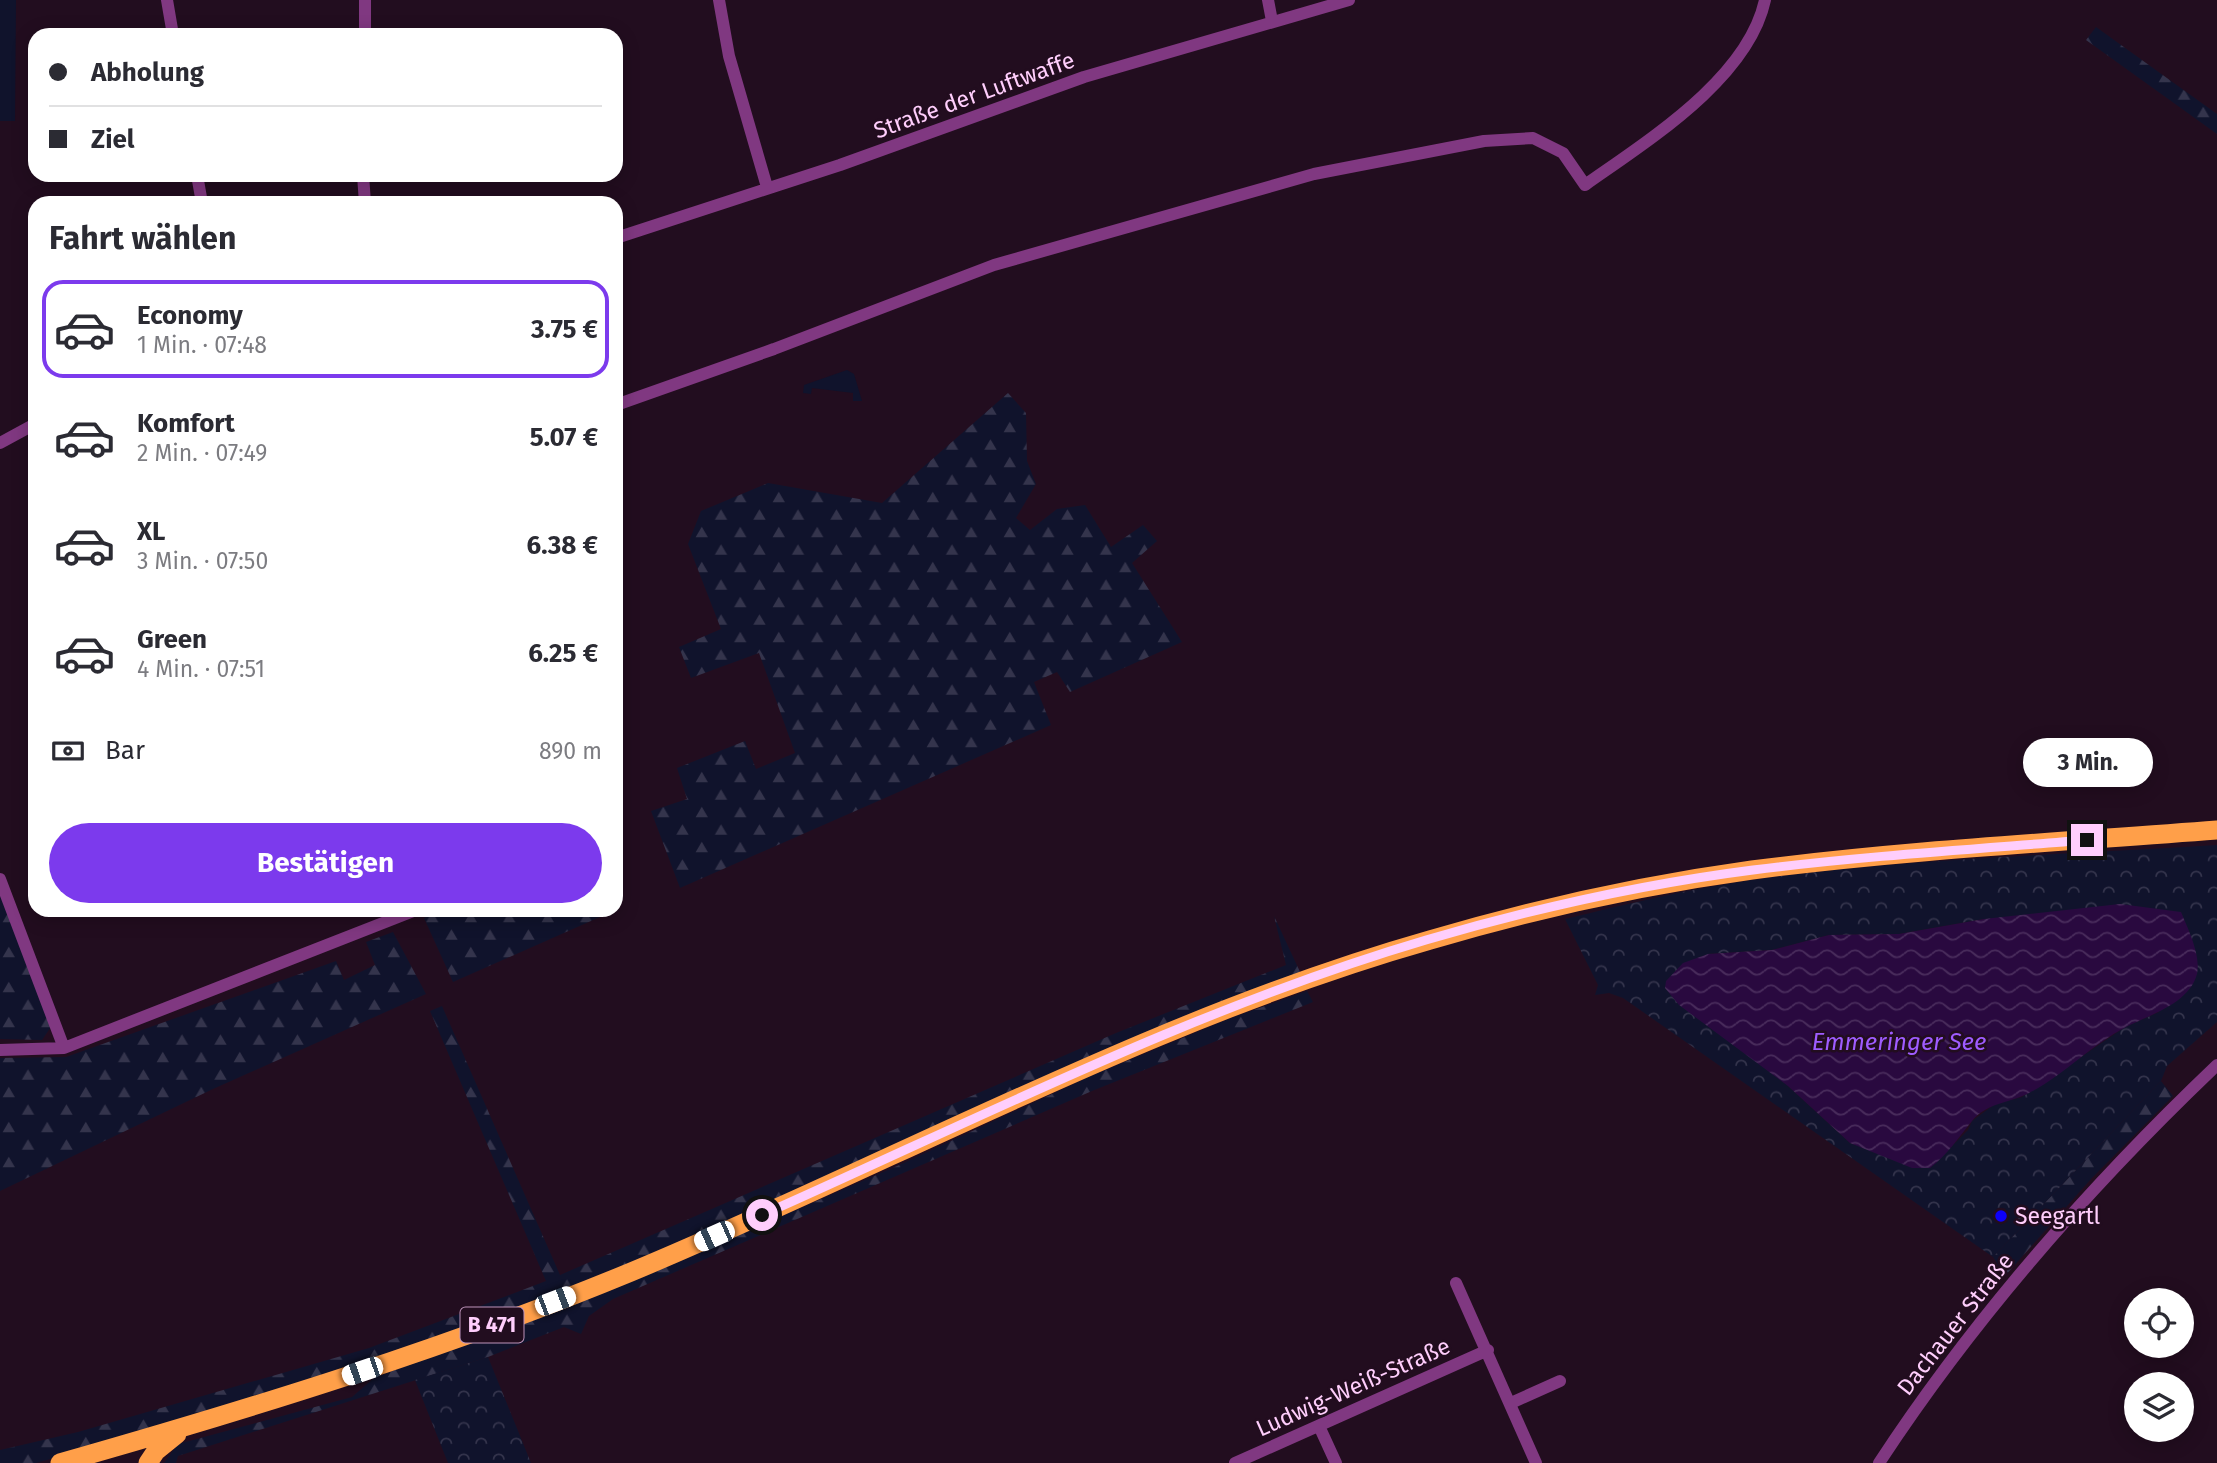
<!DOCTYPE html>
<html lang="de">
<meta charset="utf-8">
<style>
:root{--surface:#fff;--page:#f7f7f7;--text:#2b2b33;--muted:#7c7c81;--line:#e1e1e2;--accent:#7c3aed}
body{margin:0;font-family:"Fira Sans",sans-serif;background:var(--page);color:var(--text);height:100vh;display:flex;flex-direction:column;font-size:26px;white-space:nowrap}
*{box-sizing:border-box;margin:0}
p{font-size:23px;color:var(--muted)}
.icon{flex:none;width:38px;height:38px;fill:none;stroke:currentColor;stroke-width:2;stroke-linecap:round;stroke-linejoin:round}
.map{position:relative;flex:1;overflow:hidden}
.side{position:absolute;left:28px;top:196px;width:595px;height:721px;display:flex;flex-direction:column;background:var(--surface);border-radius:21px;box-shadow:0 4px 18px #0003}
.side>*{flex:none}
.guide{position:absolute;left:28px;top:28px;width:595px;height:154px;border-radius:21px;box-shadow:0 4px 18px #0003;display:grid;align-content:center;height:154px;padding:0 21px;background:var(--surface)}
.controls{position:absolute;left:2124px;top:1288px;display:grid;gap:14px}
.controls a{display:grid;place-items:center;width:70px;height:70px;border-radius:50%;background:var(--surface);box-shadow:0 4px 18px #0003;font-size:35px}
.end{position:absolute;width:32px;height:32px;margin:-16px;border:9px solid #ffcefc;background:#111;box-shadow:0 0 0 4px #111}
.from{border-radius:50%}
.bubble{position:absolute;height:49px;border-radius:24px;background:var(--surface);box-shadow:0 4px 18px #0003;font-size:23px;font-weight:700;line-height:49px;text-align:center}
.car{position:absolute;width:21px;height:42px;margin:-21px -10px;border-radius:9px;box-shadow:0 0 5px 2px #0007;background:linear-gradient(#fff 24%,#345 0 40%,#fff 0 76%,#345 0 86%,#fff 0)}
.guide b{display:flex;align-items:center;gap:24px;height:66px;font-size:26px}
.guide b+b{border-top:2px solid var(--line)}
.guide i{width:18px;height:18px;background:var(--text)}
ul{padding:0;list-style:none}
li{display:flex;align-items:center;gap:21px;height:98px;margin:0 14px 10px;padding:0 7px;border:4px solid transparent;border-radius:21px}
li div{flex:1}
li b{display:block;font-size:26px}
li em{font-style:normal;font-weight:700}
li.selected{border-color:var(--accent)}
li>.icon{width:63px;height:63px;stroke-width:1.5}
h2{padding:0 21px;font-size:32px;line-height:84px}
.pay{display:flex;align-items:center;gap:18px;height:77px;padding:0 21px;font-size:26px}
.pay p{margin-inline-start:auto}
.button{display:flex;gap:14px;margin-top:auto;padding:14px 21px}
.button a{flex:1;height:80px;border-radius:42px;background:var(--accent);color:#fff;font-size:28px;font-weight:700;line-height:80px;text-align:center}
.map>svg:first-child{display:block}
.grass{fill:#10132c}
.forest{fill:url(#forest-firs)}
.park{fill:url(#park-crowns);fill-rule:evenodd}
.water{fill:url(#water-waves)}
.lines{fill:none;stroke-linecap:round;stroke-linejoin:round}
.minor{stroke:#803881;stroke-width:12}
.highway{stroke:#ff9f49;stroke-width:19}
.route{stroke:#ffcefc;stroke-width:9}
.poi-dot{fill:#0d00f9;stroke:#220d1f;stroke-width:2.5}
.labels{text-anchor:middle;stroke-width:5;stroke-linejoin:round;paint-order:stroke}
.shield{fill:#220d1f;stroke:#bd94ba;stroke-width:2}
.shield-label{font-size:21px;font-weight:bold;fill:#ffcefc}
.street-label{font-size:23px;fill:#ffcefc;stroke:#220d1f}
.poi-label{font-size:23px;fill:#ffcefc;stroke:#220d1f;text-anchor:start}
.water-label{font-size:24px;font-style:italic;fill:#9f5cff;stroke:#220d1f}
</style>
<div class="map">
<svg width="2217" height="1463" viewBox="0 0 2217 1463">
<defs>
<pattern id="forest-firs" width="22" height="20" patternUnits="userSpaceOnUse" patternTransform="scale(1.75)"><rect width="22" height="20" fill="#10132c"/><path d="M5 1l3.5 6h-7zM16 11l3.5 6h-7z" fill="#34344c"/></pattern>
<pattern id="park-crowns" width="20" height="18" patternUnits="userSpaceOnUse" patternTransform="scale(1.75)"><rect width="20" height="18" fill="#10132c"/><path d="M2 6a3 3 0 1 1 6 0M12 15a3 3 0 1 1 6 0" fill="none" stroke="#34344c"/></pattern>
<pattern id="water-waves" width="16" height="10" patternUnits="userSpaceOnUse" patternTransform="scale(1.75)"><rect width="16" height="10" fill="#29093f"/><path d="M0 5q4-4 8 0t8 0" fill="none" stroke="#492c5c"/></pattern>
</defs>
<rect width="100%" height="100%" fill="#220d1f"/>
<path class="grass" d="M0,0H16L15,121H0Z
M847,370L854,374L862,401H853V393L812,388L811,394L803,393L804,385Z"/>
<path class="forest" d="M2096,27L2217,114V134L2086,40Z
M1008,393L1026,413L1027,461L1036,484L1016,518L1030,530L1057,509L1085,505L1111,547L1143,525L1157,541L1132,563L1182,642L1070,692L1057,672L1034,682L1051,725L680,888L651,811L687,799L677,768L745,741L756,769L795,753L759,653L691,678L679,647L721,629L688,544L701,511L768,483L882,503Z
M0,886L53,1024L42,1040L0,1039Z
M442,910H597L600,917L453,982L424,918Z
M1274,916L1301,974L623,1268L367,1365L195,1419L36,1463H0V1450L78,1432L369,1348L546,1281L430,1011L442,1006L560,1275L1116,1033L1286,965Z
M393,932L426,994L213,1089L0,1191V1058L66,1057L336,961L344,980L375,965L366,942Z
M1307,991L1313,1002L1092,1091L613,1299L589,1316L581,1334L564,1327L488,1357L178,1456L176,1463H164L178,1444L352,1397L374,1378L630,1282L897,1166L1093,1075L1231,1018Z
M2161,1081L2173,1096L2091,1179L2005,1276L1993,1257Z"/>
<path class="park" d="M2217,845V1022L2167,1066L2161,1081L1993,1257L1623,998L1609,993L1595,995L1598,985L1565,919C1627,904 1689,889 1752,880C1905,858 2063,855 2217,845ZM1984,919L2159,1012L2125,1027L2022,1097L1995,1104L1972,1121L1968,1130L1930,1168L1850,1143L1788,1086L1708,954L1772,950L1829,935L1899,934Z
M488,1357L531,1463H448L415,1380Z"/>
<path class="water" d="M2120,904L2181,912C2188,929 2201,955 2197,974C2189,1004 2149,1015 2126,1027C2091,1045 2064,1075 2029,1093C2010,1103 1986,1103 1972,1121C1959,1137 1947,1155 1930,1168H1912L1850,1143L1788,1086L1679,1005L1665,988L1666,981L1683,963L1708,954L1772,950L1829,935L1899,934L1984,919Z"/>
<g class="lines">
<path class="minor" d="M167,0L173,35
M719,0L729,56L767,187
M1268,0L1272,21
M365,35V0
M197,175L202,203
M363,175L365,203
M616,238L840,165L1084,77L1349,0
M616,405L774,349L994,265L1314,174L1484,141L1533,138L1563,153L1585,185C1647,141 1748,79 1765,0
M0,443L35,424
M0,879L64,1048
M0,1050L64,1048L416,910
M1456,1283L1536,1463
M1511,1403L1560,1381
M1319,1426L1336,1463
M1235,1463L1488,1350
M1879,1463C1974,1318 2091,1185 2217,1065"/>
<path class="highway" d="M60,1463C253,1408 445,1349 631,1272C895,1162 1155,1018 1430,940C1535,909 1643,885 1752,870C1906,850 2062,842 2217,830
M148,1463L156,1451L177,1434"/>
</g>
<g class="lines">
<path class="route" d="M762,1215C980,1118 1196,1008 1426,940C1532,909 1643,884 1753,870C1864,856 1976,849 2087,840"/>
</g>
<circle class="poi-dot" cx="2001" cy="1216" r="7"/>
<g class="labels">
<rect class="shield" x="460.5" y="1307.5" width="63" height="35" rx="5"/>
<g class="shield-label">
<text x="492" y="1332">B 471</text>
</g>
<g class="street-label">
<text transform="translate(974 95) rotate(-20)" y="8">Straße der Luftwaffe</text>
<text transform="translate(1955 1324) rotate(-52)" y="8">Dachauer Straße</text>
<text transform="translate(1353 1387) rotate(-24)" y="8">Ludwig-Weiß-Straße</text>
</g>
<g class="poi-label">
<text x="2015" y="1224">Seegartl</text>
</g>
<g class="water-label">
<text x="1899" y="1050">Emmeringer See</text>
</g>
</g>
</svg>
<div class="controls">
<a><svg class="icon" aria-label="locate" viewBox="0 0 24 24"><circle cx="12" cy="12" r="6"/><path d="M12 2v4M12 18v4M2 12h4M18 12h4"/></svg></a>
<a><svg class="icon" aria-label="layers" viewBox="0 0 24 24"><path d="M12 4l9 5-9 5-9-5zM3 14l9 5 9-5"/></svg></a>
</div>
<i class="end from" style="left:762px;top:1215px"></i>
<i class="end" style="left:2087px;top:840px"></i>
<div class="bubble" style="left:2023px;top:738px;width:130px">3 Min.</div>
<i class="car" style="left:714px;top:1236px;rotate:246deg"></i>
<i class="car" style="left:555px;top:1301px;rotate:69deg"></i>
<i class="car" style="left:362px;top:1371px;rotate:251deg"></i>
<div class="guide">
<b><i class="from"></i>Abholung</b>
<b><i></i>Ziel</b>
</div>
<section class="side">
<h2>Fahrt wählen</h2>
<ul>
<li class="selected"><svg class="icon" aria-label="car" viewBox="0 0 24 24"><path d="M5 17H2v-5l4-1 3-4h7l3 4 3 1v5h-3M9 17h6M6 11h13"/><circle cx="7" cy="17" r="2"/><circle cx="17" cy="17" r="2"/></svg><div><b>Economy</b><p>1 Min. · 07:48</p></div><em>3.75 €</em></li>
<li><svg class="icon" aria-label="car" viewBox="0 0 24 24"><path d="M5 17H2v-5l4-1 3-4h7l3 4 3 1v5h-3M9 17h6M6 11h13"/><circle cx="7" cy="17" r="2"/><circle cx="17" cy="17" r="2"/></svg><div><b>Komfort</b><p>2 Min. · 07:49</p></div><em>5.07 €</em></li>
<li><svg class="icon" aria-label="car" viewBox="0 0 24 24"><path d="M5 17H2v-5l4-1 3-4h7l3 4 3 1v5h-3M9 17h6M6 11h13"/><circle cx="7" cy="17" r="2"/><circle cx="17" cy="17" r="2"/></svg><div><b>XL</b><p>3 Min. · 07:50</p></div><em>6.38 €</em></li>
<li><svg class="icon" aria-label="car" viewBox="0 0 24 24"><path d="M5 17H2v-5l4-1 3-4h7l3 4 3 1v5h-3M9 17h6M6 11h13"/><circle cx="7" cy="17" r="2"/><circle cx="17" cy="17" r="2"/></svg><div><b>Green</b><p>4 Min. · 07:51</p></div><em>6.25 €</em></li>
</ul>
<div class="pay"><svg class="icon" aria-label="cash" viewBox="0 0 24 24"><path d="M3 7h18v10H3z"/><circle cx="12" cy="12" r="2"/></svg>Bar<p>890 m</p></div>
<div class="button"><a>Bestätigen</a></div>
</section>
</div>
